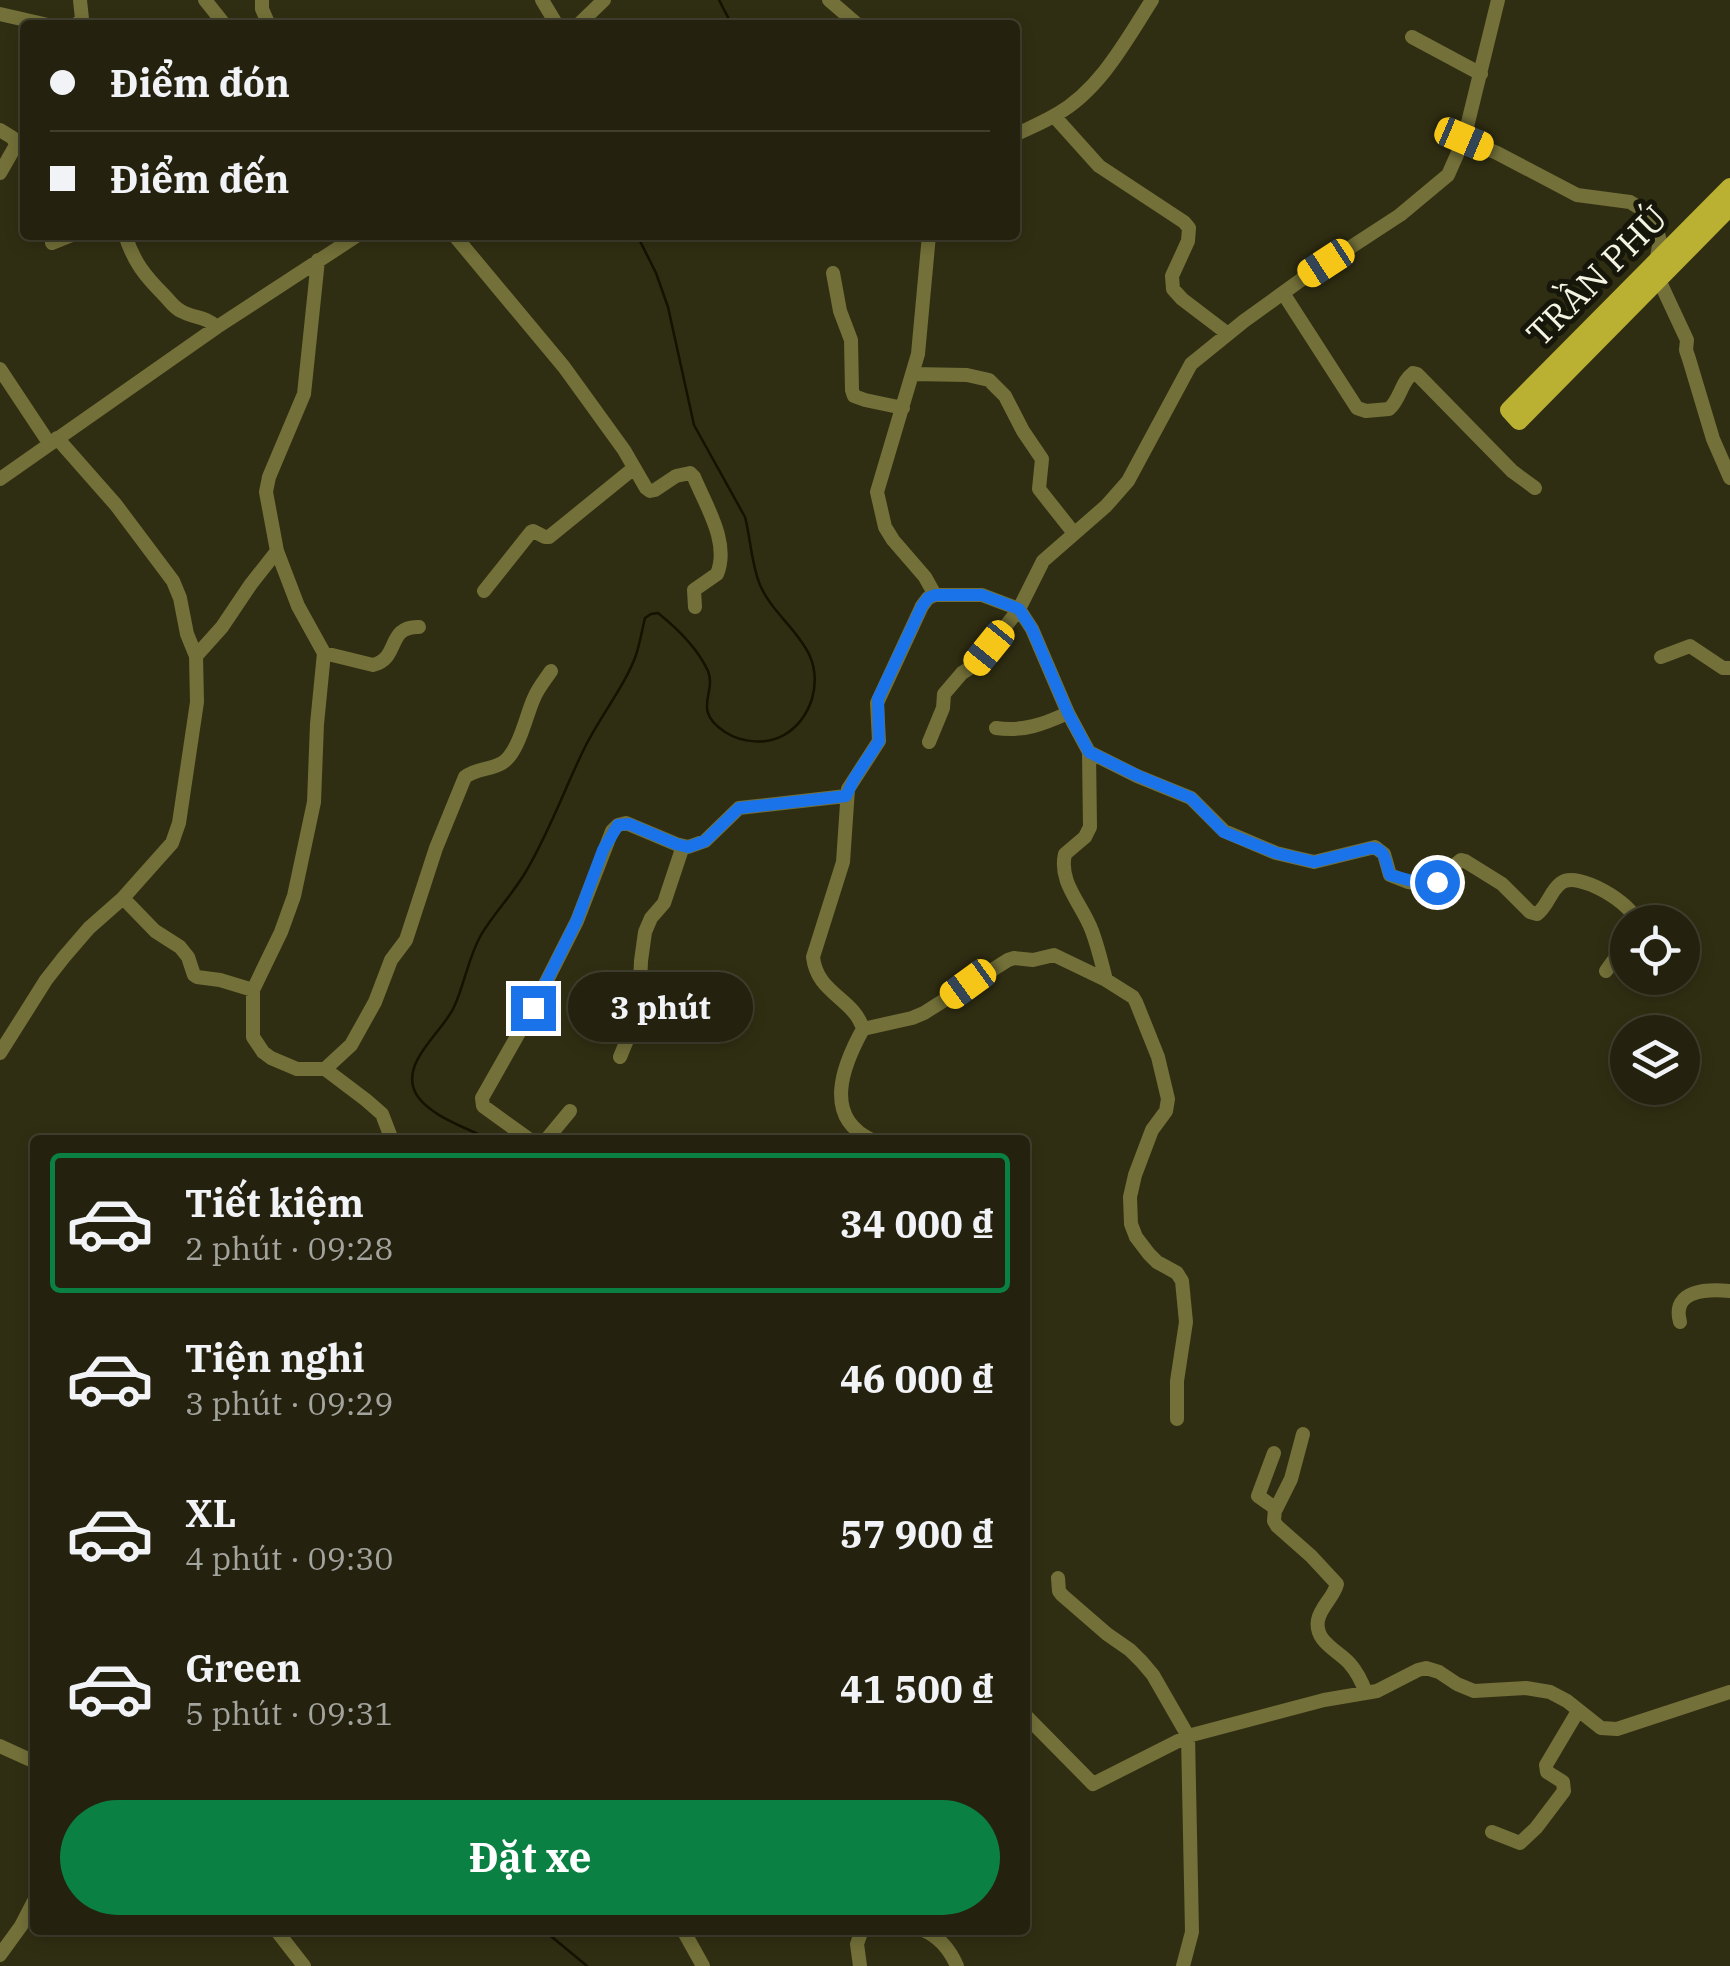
<!DOCTYPE html>
<html lang="vi">
<meta charset="utf-8">
<style>
:root{--surface:#24220e;--page:#2c2a17;--text:#f1f3f6;--muted:#a3a49e;--line:#413f2e;--accent:#0b8043}
body{margin:0;font-family:"IBM Plex Serif",serif;background:var(--page);color:var(--text);height:100vh;display:flex;flex-direction:column;font-size:38px;white-space:nowrap}
*{box-sizing:border-box;margin:0}
p{font-size:32px;color:var(--muted)}
.icon{flex:none;width:55px;height:55px;fill:none;stroke:currentColor;stroke-width:2;stroke-linecap:round;stroke-linejoin:round}
.map{position:relative;flex:1;overflow:hidden}
.sheet{position:absolute;left:30px;top:1135px;width:1000px;height:800px;display:flex;flex-direction:column;background:var(--surface);border-radius:10px;box-shadow:0 5px 15px #0003,0 0 0 2px var(--line)}
.sheet>*{flex:none}
.banner{position:absolute;left:20px;top:20px;width:1000px;height:220px;border-radius:10px;box-shadow:0 5px 15px #0003,0 0 0 2px var(--line);display:grid;align-content:center;height:220px;padding:0 30px;background:var(--surface)}
.buttons{position:absolute;left:1610px;top:905px;display:grid;gap:20px}
.buttons a{display:grid;place-items:center;width:90px;height:90px;border-radius:50%;background:var(--surface);box-shadow:0 5px 15px #0003,0 0 0 2px var(--line);font-size:50px}
.end{position:absolute;width:45px;height:45px;margin:-22px;border:12px solid #1a73e8;background:#fff;box-shadow:0 0 0 5px #fff}
.from{border-radius:50%}
.bubble{position:absolute;height:70px;border-radius:35px;background:var(--surface);box-shadow:0 5px 15px #0003,0 0 0 2px var(--line);font-size:32px;font-weight:800;line-height:70px;text-align:center}
.car{position:absolute;width:30px;height:60px;margin:-30px -15px;border-radius:12px;box-shadow:0 0 8px 2px #0007;background:linear-gradient(#f5c518 24%,#345 0 40%,#f5c518 0 76%,#345 0 86%,#f5c518 0)}
.banner b{display:flex;align-items:center;gap:35px;height:95px;font-size:38px}
.banner b+b{border-top:2px solid var(--line)}
.banner i{width:25px;height:25px;background:var(--text)}
ul{padding:18px 0 0;list-style:none}
li{display:flex;align-items:center;gap:30px;height:140px;margin:0 20px 15px;padding:0 10px;border:5px solid transparent;border-radius:10px}
li div{flex:1}
li b{display:block;font-size:38px}
li em{font-style:normal;font-weight:800}
li.on{border-color:var(--accent)}
li>.icon{width:90px;height:90px;stroke-width:1.5}
.action{display:flex;gap:20px;margin-top:auto;padding:20px 30px}
.action a{flex:1;height:115px;border-radius:60px;background:var(--accent);color:#fff;font-size:40px;font-weight:800;line-height:115px;text-align:center}
.map>svg:first-child{display:block}
.lines{fill:none;stroke-linecap:round;stroke-linejoin:round}
.stream{stroke:#151200;stroke-width:2.5}
.minor{stroke:#737039;stroke-width:14}
.major{stroke:#bab133;stroke-width:18}
.route{stroke:#1a73e8;stroke-width:12}
.labels{text-anchor:middle;stroke-width:10;stroke-linejoin:round;paint-order:stroke}
.street-label{font-size:35px;fill:#f5f4e3;stroke:#16160a}
</style>
<div class="map">
<svg width="1730" height="1966" viewBox="0 0 1730 1966">
<rect width="100%" height="100%" fill="#302e12"/>
<g class="lines">
<path class="stream" d="M719,0L732,25
M492,1140C469,1129 419,1113 413,1086C406,1058 443,1031 454,1007C465,983 468,958 481,935C494,913 512,895 525,873C549,833 564,790 584,749C599,718 625,686 636,655C640,643 642,630 645,618L651,614L658,613C678,629 697,647 708,671C717,693 691,710 725,732C742,743 767,745 784,735C798,727 807,714 812,699C827,645 778,626 760,585C751,563 751,540 745,517L694,425L668,307L656,273L637,235
M538,1930L552,1937L587,1966"/>
<path class="minor" d="M205,0L225,25
M262,0V9L269,25
M542,0L557,25
M829,0L858,25
M0,14L48,25
M76,25L82,19L80,0
M578,25L604,0
M1412,37L1481,74
M1054,116L1099,166L1184,222L1189,228L1188,241L1172,276L1173,289L1182,299L1228,334
M0,130L13,138L16,145L0,173
M1015,135C1029,128 1044,122 1057,114C1100,90 1127,39 1152,0
M1464,139L1497,153L1577,195L1630,202L1653,216L1660,241L1656,262L1659,280L1687,340L1686,350L1689,359L1713,439L1730,478
M125,235C134,262 144,275 164,295C169,300 174,308 181,311C195,319 203,315 217,327
M454,235L564,367L624,450L646,488L650,491L655,490L676,476L690,473L694,477C706,506 730,543 717,574L694,590L695,607
M929,235L918,354L877,492L885,527L893,540L925,577L935,595
M52,243L72,235
M318,260L304,394L269,477L266,492L277,551L298,606L324,653L317,724L314,802L294,896L281,932L253,990V1037L263,1052L271,1058L297,1069H325L366,1100L382,1114L392,1140
M833,273L840,311L851,340L852,390L854,396L865,400L903,408
M1283,293L1357,408L1366,411L1389,409C1400,400 1401,382 1413,373L1417,374L1512,471L1535,488
M0,369L49,443
M913,374L967,375L989,380L1005,396L1023,431L1042,459L1039,489L1073,532
M0,479L217,327L358,235
M484,591L531,532L533,531L545,537H549L634,468
M324,653L373,665C400,659 386,626 419,627
M196,656L222,627L251,584L277,551
M1661,657L1690,646L1723,668H1730
M996,728C1023,732 1044,724 1068,713
M929,742L943,708L944,694L962,673L976,664L1019,609L1032,629L1068,713L1089,752L1090,827L1085,837L1065,854C1058,883 1083,905 1092,931C1098,947 1102,964 1106,980
M1089,752L1137,776L1191,798L1224,831L1276,853L1314,862L1375,847L1384,854L1390,875L1408,882L1431,885L1461,860L1465,861L1502,884L1530,912L1537,914C1548,906 1550,891 1561,883C1578,870 1633,904 1637,922
M123,898L155,931L180,947L188,957L194,975L197,977L220,980L253,990
M1606,971L1628,940
M863,1029L912,1018L924,1013L1008,960L1014,958L1033,960L1054,955L1106,980L1133,997L1136,1002L1158,1057L1168,1099L1166,1111L1152,1130L1135,1175L1130,1197L1131,1224L1136,1237L1149,1254L1157,1262L1177,1273L1182,1281L1186,1322L1177,1381V1419
M0,1053L46,980L64,957L89,928L123,898L172,843L179,823L197,702L196,656L187,634L180,598L173,581L116,505L57,438
M620,1057L639,1011L641,961L645,932L651,918L664,903L683,846
M325,1069L351,1045L375,1002L391,960L406,940L436,848L465,777C476,768 491,770 502,763C519,753 526,715 534,698C538,688 545,680 551,671
M530,1140L483,1106L482,1098L533,1008L577,921L612,831L618,825L626,823L676,844L688,847L705,841L739,808L846,796
M546,1140L570,1111
M872,1140C822,1117 843,1065 863,1029C854,998 817,994 813,957L843,862L848,789L879,741L877,703L922,606L928,598L935,595H982L1019,609L1043,561L1106,506L1128,481L1191,364L1244,321L1305,277L1400,215L1448,175L1464,139L1498,0
M1680,1322C1671,1289 1709,1289 1730,1291
M1274,1453L1258,1496L1275,1508L1274,1521L1277,1526L1311,1556L1337,1584C1334,1597 1321,1606 1318,1620C1314,1642 1339,1651 1350,1664C1358,1673 1362,1682 1366,1693
M1276,1509L1291,1479L1303,1434
M1058,1578L1059,1591L1062,1595L1107,1634L1130,1650L1142,1662L1153,1675L1188,1736L1192,1932L1183,1966
M1025,1715L1093,1784L1188,1736L1324,1700L1377,1691L1418,1670L1426,1668L1439,1672L1457,1684L1474,1691L1526,1688L1550,1692L1567,1701L1601,1728L1617,1729L1730,1692
M0,1746L35,1762
M1492,1832L1520,1843L1536,1828L1564,1791L1563,1782L1547,1772L1546,1765L1578,1711
M276,1930L304,1966
M683,1930L703,1966
M923,1930C940,1937 950,1950 957,1966
M0,1955L21,1926L35,1899
M860,1966L857,1944L862,1930"/>
<path class="major" d="M1730,187L1509,410L1519,421L1730,207"/>
</g>
<g class="lines">
<path class="route" d="M533,1008L577,920L603,850L618,825L629,824L676,844L688,847L705,841L739,808L846,796L854,779L879,741L878,699L922,606L928,598L935,595H982L1019,609L1032,629L1068,713L1089,752L1138,776L1191,798L1224,832L1276,853L1314,862L1371,848C1387,848 1385,864 1390,875L1427,885L1437,882"/>
</g>
<g class="labels">
<g class="street-label">
<text transform="translate(1597 276) rotate(-45)" y="12">TRẦN PHÚ</text>
</g>
</g>
</svg>
<div class="buttons">
<a><svg class="icon" aria-label="locate" viewBox="0 0 24 24"><circle cx="12" cy="12" r="6"/><path d="M12 2v4M12 18v4M2 12h4M18 12h4"/></svg></a>
<a><svg class="icon" aria-label="layers" viewBox="0 0 24 24"><path d="M12 4l9 5-9 5-9-5zM3 14l9 5 9-5"/></svg></a>
</div>
<i class="end from" style="left:1437px;top:882px"></i>
<i class="end" style="left:533px;top:1008px"></i>
<div class="bubble" style="left:568px;top:972px;width:185px">3 phút</div>
<i class="car" style="left:1464px;top:139px;rotate:113deg"></i>
<i class="car" style="left:1326px;top:263px;rotate:237deg"></i>
<i class="car" style="left:989px;top:648px;rotate:219deg"></i>
<i class="car" style="left:968px;top:984px;rotate:234deg"></i>
<div class="banner">
<b><i class="from"></i>Điểm đón</b>
<b><i></i>Điểm đến</b>
</div>
<section class="sheet">
<ul>
<li class="on"><svg class="icon" aria-label="car" viewBox="0 0 24 24"><path d="M5 17H2v-5l4-1 3-4h7l3 4 3 1v5h-3M9 17h6M6 11h13"/><circle cx="7" cy="17" r="2"/><circle cx="17" cy="17" r="2"/></svg><div><b>Tiết kiệm</b><p>2 phút · 09:28</p></div><em>34 000 ₫</em></li>
<li><svg class="icon" aria-label="car" viewBox="0 0 24 24"><path d="M5 17H2v-5l4-1 3-4h7l3 4 3 1v5h-3M9 17h6M6 11h13"/><circle cx="7" cy="17" r="2"/><circle cx="17" cy="17" r="2"/></svg><div><b>Tiện nghi</b><p>3 phút · 09:29</p></div><em>46 000 ₫</em></li>
<li><svg class="icon" aria-label="car" viewBox="0 0 24 24"><path d="M5 17H2v-5l4-1 3-4h7l3 4 3 1v5h-3M9 17h6M6 11h13"/><circle cx="7" cy="17" r="2"/><circle cx="17" cy="17" r="2"/></svg><div><b>XL</b><p>4 phút · 09:30</p></div><em>57 900 ₫</em></li>
<li><svg class="icon" aria-label="car" viewBox="0 0 24 24"><path d="M5 17H2v-5l4-1 3-4h7l3 4 3 1v5h-3M9 17h6M6 11h13"/><circle cx="7" cy="17" r="2"/><circle cx="17" cy="17" r="2"/></svg><div><b>Green</b><p>5 phút · 09:31</p></div><em>41 500 ₫</em></li>
</ul>
<div class="action"><a>Đặt xe</a></div>
</section>
</div>
